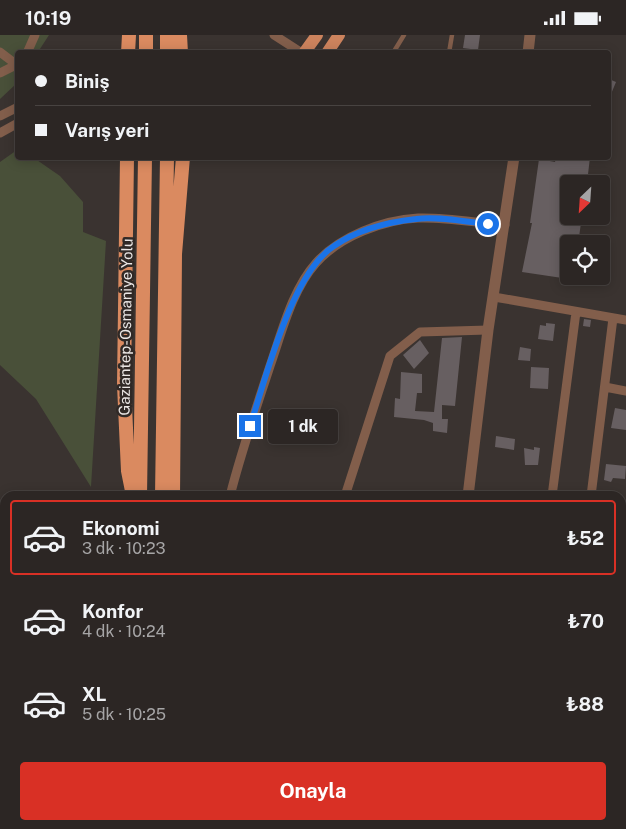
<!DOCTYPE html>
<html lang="tr">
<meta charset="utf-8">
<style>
:root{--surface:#2c2624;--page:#383231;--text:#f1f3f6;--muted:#a6a5a6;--line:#484341;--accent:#d93025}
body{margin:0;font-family:"Public Sans",sans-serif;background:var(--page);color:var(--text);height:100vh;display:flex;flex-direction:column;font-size:19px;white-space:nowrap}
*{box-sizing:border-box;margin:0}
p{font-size:16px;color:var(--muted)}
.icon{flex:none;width:28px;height:28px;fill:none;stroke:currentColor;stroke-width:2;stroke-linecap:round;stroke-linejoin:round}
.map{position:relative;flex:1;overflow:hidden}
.sheet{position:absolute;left:0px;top:456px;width:626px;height:339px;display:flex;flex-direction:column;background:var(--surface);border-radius:15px 15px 0 0;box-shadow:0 2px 12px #0003,0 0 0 1px var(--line)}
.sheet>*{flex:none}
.top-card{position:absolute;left:15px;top:15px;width:596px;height:110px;border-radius:5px;box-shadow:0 2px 12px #0003,0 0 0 1px var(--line);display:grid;align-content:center;height:110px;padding:0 20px;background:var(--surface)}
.needle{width:32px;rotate:205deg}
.tools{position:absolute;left:560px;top:140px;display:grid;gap:10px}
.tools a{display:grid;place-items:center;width:50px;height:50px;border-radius:5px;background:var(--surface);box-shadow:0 2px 12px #0003,0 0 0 1px var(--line);font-size:25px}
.end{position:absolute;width:22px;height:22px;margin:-11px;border:6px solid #1a73e8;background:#fff;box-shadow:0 0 0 2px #fff}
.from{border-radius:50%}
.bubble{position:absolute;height:35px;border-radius:5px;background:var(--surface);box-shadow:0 2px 12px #0003,0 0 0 1px var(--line);font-size:16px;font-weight:700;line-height:35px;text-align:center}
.top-card b{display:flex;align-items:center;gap:18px;height:48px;font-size:19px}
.top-card b+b{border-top:1px solid var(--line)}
.top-card i{width:12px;height:12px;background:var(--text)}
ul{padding:9px 0 0;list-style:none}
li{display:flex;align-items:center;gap:15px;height:75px;margin:0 10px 8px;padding:0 10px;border:2px solid transparent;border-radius:5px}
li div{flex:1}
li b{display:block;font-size:19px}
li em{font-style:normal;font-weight:700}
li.current{border-color:var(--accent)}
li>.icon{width:45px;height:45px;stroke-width:1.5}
.cta{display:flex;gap:10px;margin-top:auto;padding:10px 20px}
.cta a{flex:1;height:58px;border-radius:5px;background:var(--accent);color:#fff;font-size:20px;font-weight:700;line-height:58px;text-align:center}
.status{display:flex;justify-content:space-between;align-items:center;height:35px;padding:0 25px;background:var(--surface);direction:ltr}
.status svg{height:14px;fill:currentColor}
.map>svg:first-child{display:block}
.green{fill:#495039}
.building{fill:#675f61}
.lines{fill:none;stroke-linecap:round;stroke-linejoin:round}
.service{stroke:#825e4b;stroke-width:4.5}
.minor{stroke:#825e4b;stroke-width:9}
.tertiary{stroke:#825e4b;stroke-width:11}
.primary{stroke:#cc835d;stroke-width:12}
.trunk{stroke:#da8a60;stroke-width:14}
.route{stroke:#1a73e8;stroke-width:6}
.labels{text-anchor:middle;stroke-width:5;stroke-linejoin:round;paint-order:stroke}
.street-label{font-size:15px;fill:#eae6e4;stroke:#302926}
</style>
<div class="status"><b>10:19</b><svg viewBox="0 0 49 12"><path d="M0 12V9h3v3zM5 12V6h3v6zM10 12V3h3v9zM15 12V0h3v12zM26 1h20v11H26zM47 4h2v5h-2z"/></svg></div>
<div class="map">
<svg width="626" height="794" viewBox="0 0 626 794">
<rect width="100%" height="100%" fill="#3a3330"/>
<path class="green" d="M0,0H49L38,17L18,18L17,48L0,64Z
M17,115L18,122L34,123L60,141L83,167V197L106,206L91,452L36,364L0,330V127Z"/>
<path class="building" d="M465,0H480L478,15L463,13Z
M609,44L616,47L609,64Z
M556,122H590L587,148L569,145V181H582L578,209H569V244L522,237L532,188H530L539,124L555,127Z
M584,284L591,285L590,292L583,291Z
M546,288L555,289L553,306L538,304L540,290L546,291Z
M462,302L455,371L442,370V384H448L447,398L433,396V388L424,385L394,382L395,363L400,364L401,337L422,339V358H417L415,376L434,377L442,303Z
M420,305L429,318L414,334L403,320Z
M520,312L531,314L530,326L518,325Z
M531,332L549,333L548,354L530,353Z
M615,373L626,375V395L611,393Z
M496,401L515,404L514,415L495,412Z
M534,412L540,413L538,430H525L524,413L534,415Z
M606,429L626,431L625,444L613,443L611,447L604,445Z"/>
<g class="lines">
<path class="service" d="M393,18L404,0
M449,18L452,0"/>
<path class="minor" d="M274,0L302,18
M0,17L17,30
M27,18L35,0
M0,38L18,29
M0,81L18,72
M0,98L18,88
M494,262L626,285
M605,352L626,356
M230,461C241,417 256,374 270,331C282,297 292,255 316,228C340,201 383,185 418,183C447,182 477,188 505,190
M345,461L390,321L420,297L488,295
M552,461L576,277
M591,461L613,283
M621,524L626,527
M621,635L626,628
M621,700L626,704
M621,753L626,746
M206,790V794
M255,790V794
M466,790L467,794
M534,790L535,794
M603,790V794
M293,794L295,790"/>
<path class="tertiary" d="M528,18L530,0
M468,461L488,295L514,122
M338,794V790"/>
<path class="primary" d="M304,18L317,0
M327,18L339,0"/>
<path class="trunk" d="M167,0V18
M180,0L181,18
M128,18L129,0
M146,18V0
M127,122L124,350L128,436L133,461
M140,461L145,122
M162,461L167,122
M173,461L175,219L183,122
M137,794V790
M159,794V790"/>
</g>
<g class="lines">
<path class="route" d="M250,391C266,343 291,239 334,211C357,195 388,187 416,184C438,181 465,187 488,189"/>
</g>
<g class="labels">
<g class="street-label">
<text transform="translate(126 292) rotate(-89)" y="5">Gaziantep-Osmaniye Yolu</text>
</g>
</g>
</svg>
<div class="tools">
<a><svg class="needle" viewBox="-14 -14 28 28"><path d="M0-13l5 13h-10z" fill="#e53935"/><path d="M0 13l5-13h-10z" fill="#a6a5a6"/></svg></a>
<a><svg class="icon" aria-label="locate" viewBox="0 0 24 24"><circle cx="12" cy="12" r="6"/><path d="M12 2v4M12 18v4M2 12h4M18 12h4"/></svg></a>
</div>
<i class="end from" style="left:488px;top:189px"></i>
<i class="end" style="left:250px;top:391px"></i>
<div class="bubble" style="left:268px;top:374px;width:70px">1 dk</div>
<div class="top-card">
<b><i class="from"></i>Biniş</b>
<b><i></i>Varış yeri</b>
</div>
<section class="sheet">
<ul>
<li class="current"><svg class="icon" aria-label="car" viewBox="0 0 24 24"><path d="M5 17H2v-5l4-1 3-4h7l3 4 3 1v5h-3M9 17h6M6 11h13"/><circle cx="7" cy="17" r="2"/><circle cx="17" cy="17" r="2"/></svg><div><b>Ekonomi</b><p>3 dk · 10:23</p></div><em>₺52</em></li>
<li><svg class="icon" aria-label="car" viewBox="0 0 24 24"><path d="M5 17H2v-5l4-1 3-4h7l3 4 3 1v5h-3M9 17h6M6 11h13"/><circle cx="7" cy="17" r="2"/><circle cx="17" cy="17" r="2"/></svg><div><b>Konfor</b><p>4 dk · 10:24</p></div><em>₺70</em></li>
<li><svg class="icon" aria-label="car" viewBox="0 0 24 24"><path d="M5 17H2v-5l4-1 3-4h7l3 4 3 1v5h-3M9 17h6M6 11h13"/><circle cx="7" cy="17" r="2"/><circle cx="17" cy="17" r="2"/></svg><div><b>XL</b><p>5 dk · 10:25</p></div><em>₺88</em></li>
</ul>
<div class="cta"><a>Onayla</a></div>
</section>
</div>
